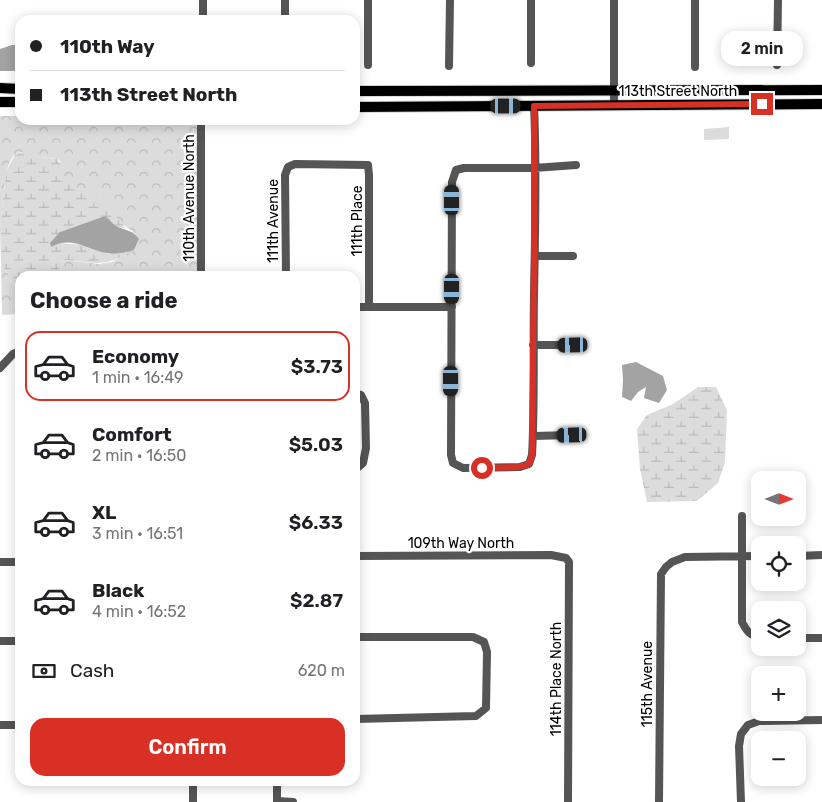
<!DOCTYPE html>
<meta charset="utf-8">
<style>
:root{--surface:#fff;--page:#f6f6f6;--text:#202124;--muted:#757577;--line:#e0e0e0;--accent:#d93025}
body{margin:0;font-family:Rubik,sans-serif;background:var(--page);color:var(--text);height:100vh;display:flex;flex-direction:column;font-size:19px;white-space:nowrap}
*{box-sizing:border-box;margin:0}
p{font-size:16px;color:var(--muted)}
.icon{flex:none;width:28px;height:28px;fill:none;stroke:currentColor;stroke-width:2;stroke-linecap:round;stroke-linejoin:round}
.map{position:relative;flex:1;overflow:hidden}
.details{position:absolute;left:15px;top:271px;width:345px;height:515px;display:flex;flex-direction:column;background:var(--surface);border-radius:15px;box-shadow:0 2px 12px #0003}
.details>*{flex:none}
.banner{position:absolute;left:15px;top:15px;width:345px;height:110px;border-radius:15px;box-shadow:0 2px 12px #0003;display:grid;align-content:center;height:110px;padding:0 15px;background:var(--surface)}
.needle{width:32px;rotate:90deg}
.fabs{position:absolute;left:751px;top:471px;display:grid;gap:10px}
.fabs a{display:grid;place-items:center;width:55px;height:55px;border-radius:10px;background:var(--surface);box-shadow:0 2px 12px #0003;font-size:25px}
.end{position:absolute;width:22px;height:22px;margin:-11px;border:6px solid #d93025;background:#fff;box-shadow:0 0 0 2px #fff}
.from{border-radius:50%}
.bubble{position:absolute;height:35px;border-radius:15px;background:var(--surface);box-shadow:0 2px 12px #0003;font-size:16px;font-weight:600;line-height:35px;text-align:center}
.car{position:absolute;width:15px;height:30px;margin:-15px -8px;border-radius:6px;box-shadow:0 0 4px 1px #0007;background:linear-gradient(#222 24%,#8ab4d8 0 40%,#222 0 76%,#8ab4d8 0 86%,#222 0)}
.banner b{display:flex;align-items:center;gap:18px;height:48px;font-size:19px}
.banner b+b{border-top:1px solid var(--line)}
.banner i{width:12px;height:12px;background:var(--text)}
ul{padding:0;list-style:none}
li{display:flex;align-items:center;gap:15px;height:70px;margin:0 10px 8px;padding:0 5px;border:2px solid transparent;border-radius:15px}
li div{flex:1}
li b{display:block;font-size:19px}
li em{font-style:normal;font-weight:600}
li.current{border-color:var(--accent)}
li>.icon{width:45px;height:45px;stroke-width:1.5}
h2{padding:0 15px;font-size:22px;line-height:60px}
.pay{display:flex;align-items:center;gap:12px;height:55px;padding:0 15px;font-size:19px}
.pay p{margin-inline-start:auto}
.action{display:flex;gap:10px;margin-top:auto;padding:10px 15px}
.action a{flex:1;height:58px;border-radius:15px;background:var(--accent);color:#fff;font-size:20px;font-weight:600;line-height:58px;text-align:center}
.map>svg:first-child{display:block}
.grass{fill:#dcdcdc}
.wetland{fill:url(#wetland-marsh)}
.park{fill:url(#park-crowns)}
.water{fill:#a3a3a3}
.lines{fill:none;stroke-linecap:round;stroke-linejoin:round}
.major-casing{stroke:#dbdbdb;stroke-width:12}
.minor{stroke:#555;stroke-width:8}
.major{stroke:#000;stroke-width:10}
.route{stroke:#d93025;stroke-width:6}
.labels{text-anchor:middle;stroke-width:4.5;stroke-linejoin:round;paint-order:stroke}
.street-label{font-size:14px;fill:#000;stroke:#fff}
</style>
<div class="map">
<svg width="822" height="802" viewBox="0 0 822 802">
<defs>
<pattern id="wetland-marsh" width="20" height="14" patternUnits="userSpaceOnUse" patternTransform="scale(1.25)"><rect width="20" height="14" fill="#dcdcdc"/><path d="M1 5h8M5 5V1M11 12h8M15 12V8" fill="none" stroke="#bbb"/></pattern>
<pattern id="park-crowns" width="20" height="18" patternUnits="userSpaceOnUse" patternTransform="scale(1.25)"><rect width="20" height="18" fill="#dcdcdc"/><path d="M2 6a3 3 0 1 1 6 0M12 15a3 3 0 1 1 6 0" fill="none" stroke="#bbb"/></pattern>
</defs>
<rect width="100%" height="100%" fill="#fff"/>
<path class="grass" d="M729,127V139L704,140V129Z"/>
<path class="wetland" d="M22,152H30L35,156L57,159L77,188C81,189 86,189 90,191C102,195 100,204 114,206L124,227L127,229L117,227L105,216L60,232L59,243L86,245L109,254L134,250C104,269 95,262 63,260L57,276H20V286L11,283L8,273L1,265L0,228L6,172L15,155Z
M698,387H716L727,410L725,462L718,483L697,501L647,502L640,469L637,429L647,415L673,404Z"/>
<path class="park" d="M0,116H20V120H197V276H57L63,260L99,264L112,262L134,250L139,239C130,224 117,229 114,206L106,205L99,197L90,191L77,188L63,178L60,161L57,159L35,156L30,152C25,152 19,151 15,155C2,164 4,211 0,228Z
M1,265L8,273L11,283L20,286V314L2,315Z"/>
<path class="water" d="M12,45H20V71H0V49Z
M105,216C110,219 113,225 118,227C127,231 133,230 139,239L134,250C126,252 115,255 107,253C88,250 71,235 51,247L50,243L60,232Z
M636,362L663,376L667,390L659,403L644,398L646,387L638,392L631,401L622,397L623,380L622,365Z"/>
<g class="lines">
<g class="major-casing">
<path id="major" d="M0,88L20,89
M355,91L822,90
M0,102H20
M355,107L822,104"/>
</g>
<path class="minor" d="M368,0V65
M531,0V63
M614,0V105
M203,20V0
M285,20V0
M777,65L778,0
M449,66L450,0
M695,67V0
M534,106C537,169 535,233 534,296C533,349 535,402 532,455L529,464L520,467L463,468L453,463L451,455L452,182L456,170L464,168H534L576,165
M535,256H573
M201,276V120
M286,276L285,175L288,167L295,164L368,165L369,175V307
M355,307H452
M533,345H573
M0,368L13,354L20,351
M355,393L361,395L365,403L366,448L363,463L355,470
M533,436L572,435
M742,516V622C746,630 750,636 760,638
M355,556L551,555L566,558L569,562L568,802
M798,556L822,555
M0,562H20
M355,637H473L484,642L487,652L486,708L476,716L355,719
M798,638H822
M0,641H20
M0,725H20
M277,801L293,802
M193,802V781
M277,802V781
M659,802L661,574L666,567L672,562L685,557L760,556
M741,802L739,746L741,734L748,725L759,721L822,720"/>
<use href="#major" class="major"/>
</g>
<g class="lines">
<path class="route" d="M482,468L520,467L529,464L532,455L534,256V106L762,104"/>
</g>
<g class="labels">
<g class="street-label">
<text x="678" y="96">113th Street North</text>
<text transform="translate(189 198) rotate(-90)" y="5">110th Avenue North</text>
<text transform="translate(273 221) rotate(-90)" y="5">111th Avenue</text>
<text transform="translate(357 221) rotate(-90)" y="5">111th Place</text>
<text x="461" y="548">109th Way North</text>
<text transform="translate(556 679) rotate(-90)" y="5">114th Place North</text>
<text transform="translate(647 684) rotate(-90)" y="5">115th Avenue</text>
</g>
</g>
</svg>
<div class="fabs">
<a><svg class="needle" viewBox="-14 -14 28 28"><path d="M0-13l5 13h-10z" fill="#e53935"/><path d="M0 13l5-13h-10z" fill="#757577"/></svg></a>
<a><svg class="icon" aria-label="locate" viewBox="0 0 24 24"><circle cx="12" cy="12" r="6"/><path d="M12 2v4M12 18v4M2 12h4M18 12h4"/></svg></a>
<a><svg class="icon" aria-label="layers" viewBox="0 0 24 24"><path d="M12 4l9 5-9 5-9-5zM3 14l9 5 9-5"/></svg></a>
<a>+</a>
<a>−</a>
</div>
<i class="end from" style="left:482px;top:468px"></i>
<i class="end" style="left:762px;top:104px"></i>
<div class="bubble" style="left:721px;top:31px;width:82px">2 min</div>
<i class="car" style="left:506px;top:106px;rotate:90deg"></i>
<i class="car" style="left:452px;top:200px;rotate:0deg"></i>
<i class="car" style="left:452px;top:289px;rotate:180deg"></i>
<i class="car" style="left:573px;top:345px;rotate:269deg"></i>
<i class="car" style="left:451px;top:381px;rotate:180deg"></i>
<i class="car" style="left:572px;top:435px;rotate:268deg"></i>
<div class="banner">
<b><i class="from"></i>110th Way</b>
<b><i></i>113th Street North</b>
</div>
<section class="details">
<h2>Choose a ride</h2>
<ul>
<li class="current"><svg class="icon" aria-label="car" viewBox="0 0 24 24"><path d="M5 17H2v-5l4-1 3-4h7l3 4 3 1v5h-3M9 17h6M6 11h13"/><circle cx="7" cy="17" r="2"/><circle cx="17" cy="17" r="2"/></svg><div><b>Economy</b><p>1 min · 16:49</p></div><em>$3.73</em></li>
<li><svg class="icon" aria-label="car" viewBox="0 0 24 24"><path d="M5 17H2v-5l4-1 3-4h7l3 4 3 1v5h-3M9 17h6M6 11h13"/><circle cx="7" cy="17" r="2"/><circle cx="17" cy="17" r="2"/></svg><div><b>Comfort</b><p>2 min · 16:50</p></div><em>$5.03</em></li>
<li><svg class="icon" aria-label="car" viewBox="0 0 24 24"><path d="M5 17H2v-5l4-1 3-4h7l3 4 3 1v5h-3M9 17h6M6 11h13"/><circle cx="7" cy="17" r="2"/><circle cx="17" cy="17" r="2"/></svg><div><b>XL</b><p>3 min · 16:51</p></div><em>$6.33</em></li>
<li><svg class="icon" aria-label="car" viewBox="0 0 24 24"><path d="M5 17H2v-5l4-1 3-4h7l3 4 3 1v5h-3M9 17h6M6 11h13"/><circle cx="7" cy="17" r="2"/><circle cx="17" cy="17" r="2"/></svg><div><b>Black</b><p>4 min · 16:52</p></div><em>$2.87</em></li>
</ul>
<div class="pay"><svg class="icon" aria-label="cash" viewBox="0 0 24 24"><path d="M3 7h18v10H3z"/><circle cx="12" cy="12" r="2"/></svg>Cash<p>620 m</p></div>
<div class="action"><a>Confirm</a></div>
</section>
</div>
